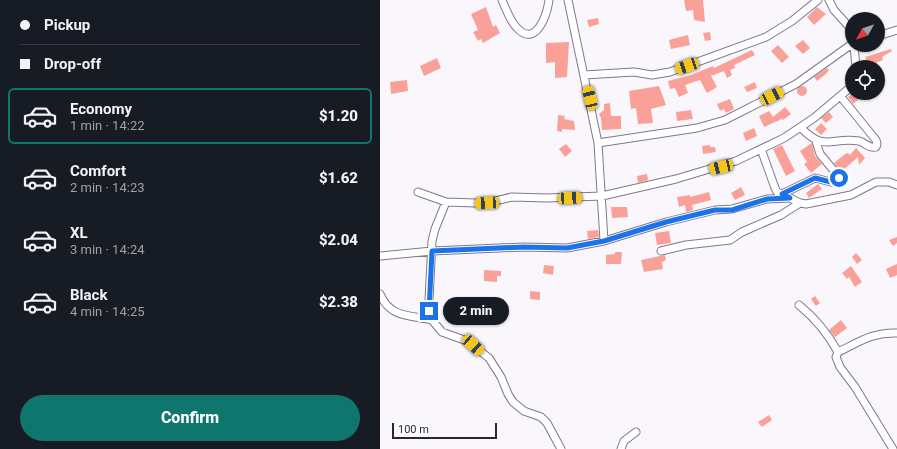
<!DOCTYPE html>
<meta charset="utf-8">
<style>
:root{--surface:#171b24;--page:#242831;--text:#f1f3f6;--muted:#9ea1a6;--line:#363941;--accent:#0f766e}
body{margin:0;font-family:Roboto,sans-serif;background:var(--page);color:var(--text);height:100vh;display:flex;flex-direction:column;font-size:15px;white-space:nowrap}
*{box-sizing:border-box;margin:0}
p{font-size:13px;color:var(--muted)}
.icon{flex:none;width:22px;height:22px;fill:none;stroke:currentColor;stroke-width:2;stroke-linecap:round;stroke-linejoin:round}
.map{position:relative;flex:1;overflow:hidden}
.details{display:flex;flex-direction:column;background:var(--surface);width:380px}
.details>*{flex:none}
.top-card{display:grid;align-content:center;height:88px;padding:0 20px;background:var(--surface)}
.needle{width:26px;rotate:230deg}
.buttons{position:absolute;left:465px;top:12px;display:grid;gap:8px}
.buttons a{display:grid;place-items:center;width:40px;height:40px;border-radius:50%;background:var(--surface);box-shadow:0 1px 3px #0004;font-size:20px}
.scale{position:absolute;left:12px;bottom:10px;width:105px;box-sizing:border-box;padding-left:4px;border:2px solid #2a252f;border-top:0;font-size:11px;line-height:14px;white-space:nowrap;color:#2a252f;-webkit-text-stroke:3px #fff;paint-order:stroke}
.end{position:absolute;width:18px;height:18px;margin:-9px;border:5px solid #1a73e8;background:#fff;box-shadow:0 0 0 2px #fff}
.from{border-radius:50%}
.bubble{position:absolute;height:28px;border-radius:14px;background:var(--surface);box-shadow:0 1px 3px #0004;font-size:13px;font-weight:800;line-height:28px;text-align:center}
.car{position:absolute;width:12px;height:24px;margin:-12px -6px;border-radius:5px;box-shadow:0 0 3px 1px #0007;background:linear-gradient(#f5c518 24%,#345 0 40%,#f5c518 0 76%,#345 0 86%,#f5c518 0)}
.top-card b{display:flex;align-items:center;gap:14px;height:38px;font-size:15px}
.top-card b+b{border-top:1px solid var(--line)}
.top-card i{width:10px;height:10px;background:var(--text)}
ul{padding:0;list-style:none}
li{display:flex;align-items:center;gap:12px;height:56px;margin:0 8px 6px;padding:0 12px;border:2px solid transparent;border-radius:6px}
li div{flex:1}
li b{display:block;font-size:15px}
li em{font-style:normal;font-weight:800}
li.active{border-color:var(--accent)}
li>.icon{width:36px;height:36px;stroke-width:1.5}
.primary-button{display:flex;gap:8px;margin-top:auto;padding:8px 20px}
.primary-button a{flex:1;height:46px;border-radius:24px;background:var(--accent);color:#fff;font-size:16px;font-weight:800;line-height:46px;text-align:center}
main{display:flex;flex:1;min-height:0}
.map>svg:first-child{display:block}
.building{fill:#f9a199}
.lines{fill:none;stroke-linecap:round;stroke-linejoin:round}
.minor-casing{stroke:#82768e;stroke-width:9}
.minor{stroke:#fff;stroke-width:7}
.route{stroke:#1a73e8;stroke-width:5}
</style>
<main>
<section class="details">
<div class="top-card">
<b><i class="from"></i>Pickup</b>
<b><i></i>Drop-off</b>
</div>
<ul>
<li class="active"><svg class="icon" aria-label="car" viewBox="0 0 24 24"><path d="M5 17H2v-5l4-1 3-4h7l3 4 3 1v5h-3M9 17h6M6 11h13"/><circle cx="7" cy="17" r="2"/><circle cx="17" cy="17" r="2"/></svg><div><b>Economy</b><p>1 min · 14:22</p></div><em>$1.20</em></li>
<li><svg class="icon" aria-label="car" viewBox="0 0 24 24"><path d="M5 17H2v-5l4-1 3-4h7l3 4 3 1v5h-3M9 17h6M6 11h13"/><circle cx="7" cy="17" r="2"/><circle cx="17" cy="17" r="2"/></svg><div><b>Comfort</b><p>2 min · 14:23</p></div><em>$1.62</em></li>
<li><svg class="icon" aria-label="car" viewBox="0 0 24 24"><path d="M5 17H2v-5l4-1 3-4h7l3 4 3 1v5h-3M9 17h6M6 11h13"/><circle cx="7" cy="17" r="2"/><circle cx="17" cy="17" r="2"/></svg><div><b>XL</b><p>3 min · 14:24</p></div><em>$2.04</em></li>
<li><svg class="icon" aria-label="car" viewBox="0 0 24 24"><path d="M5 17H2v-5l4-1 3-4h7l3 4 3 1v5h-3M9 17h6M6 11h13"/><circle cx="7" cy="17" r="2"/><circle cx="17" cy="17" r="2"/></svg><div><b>Black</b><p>4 min · 14:25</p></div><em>$2.38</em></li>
</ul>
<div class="primary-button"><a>Confirm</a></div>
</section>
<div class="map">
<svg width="517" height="449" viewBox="0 0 517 449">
<rect width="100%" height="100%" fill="#f9f7fc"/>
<path class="building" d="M304,0H323L325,22L314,20L313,10L306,11Z
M106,7L113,27L116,25L120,33L103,43L101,39L98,41L93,32L98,30L91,14Z
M437,7L446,14L434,25L427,17Z
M218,18L219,24L209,27L207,20Z
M330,32L331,40L325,41L323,33Z
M308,35L310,45L291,49L289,40Z
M423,40L430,48L423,54L415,46Z
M189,42L187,77L175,78V62L166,63V43Z
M398,45L409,57L402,63L391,51Z
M511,49L512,51L502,57L503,60L488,66L485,57Z
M372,50L375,55L354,65L355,68L350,70L352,75L347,78L344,71L331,76L337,87L327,93L320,80L305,85L308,93L299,97L295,88L290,89L288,81L311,75L333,66L334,68Z
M57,58L61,68L44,76L40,66Z
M447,68L449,70L446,74L437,81L434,77Z
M27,80L28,91L11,94L10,82Z
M375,82L377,88L367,92L364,87Z
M279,86L286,105L271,109L273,123L258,124L256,108L251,109L249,91Z
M417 91a5 5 0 1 1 10 0a5 5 0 1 1-10 0Z
M473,93H480L483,96L473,104L468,97Z
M350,99L354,109L346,113L344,109L340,111L337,104Z
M230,103L231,116H241V129L222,130L221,118L219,114L224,110V104Z
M405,107L411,114L403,120L402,119L384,127L379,116L389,111L393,117Z
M311,110L313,119L297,121L296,112Z
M449,112L453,117L446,123L441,118Z
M178,115L185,116L184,119L194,121L195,130L182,129V132L177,131Z
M441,123L447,129L441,135L435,129Z
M374,128L377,136L366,141L363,133Z
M432,143L435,156L442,164L431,173L424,164L427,162L420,151Z
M186,144L192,151L185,157L179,149Z
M330,145V147H335L336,152L323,154L322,146Z
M402,145L415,171L406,176L393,149Z
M476,148L485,158L479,165L478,157L461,172L454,163L465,154L468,153L470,155Z
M267,174L268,180L258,183L257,176Z
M438,184L442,189L429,198L426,193Z
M361,187L365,195L355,200L351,193Z
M329,192L331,200L312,205L313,210L306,212L305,205L299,207L297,197L310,195V197Z
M231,207H247L248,217L232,218Z
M218,230L219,237L208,239L207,231Z
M289,231L291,243L277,245L275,233Z
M517,237V243L513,246L509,240Z
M235,252H242L241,264H226V255L235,254Z
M476,253L482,260L477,264L472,257Z
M285,255L286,260L282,262L283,269L264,272L261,260Z
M517,264V275L510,278L506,269Z
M164,265L174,266L173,275L163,273Z
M471,266L482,282L475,287L469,277L467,279L462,273Z
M104,270L121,271V276H117V282L104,281Z
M150,291L160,292V300L150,299Z
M435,296L440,303L436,306L431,299Z
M461,320L467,328L455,337L449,330Z
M389,415L392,420L382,427L378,422Z"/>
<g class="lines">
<g class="minor-casing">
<path id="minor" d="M122,0C126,9 130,21 137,28C156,48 167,15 169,0
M188,0L218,143L224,241
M449,0L454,10L472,30
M498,36L517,30
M474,45L476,67
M204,75L254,72L272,75L290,72L386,37L412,21L438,0
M421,128C445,152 450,137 479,141C485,142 488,149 496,147L497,144L496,140L461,97
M218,143L317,128L345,120L416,84L472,44
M381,149L395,188L397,192L402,194L435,178L455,183L458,181L455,172L440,154L436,141
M38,192L66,202L96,203H107L132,197L167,198L222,196L296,179L356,161L404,138L434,118L472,86
M406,196L420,203L426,204L471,195L496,182H509L517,185
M66,202L55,229L52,241L49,300L52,320L62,332L87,341L109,358L121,377L128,394L133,402L144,411L161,417L167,423L181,449
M281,251L306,245L350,240L362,232L401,215L420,203
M0,256L52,251L144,247L187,248L224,241L286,222L335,210L352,209L387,199L410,198
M0,294C10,318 30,315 52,320
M419,305C435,318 448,334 458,352L456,357L460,367L475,387L513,449
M458,352C479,342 493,332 517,333
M241,449L244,441L256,432"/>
</g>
<use href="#minor" class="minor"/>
</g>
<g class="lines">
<path class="route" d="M49,311L52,251L144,247L187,248L224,241L286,222L335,210H352L387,199L410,198L402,194L435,178L455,183L459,178"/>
</g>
</svg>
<div class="buttons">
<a><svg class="needle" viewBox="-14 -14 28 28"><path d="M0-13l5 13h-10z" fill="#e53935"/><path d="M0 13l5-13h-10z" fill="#9ea1a6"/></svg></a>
<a><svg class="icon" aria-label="locate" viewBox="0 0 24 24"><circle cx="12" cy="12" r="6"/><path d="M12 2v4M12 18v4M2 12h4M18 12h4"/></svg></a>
</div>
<div class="scale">100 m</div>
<i class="end from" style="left:459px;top:178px"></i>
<i class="end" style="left:49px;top:311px"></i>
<div class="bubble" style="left:63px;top:297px;width:66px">2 min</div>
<i class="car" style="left:307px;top:66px;rotate:251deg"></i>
<i class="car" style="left:392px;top:96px;rotate:63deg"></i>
<i class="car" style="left:210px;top:98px;rotate:347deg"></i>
<i class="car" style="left:341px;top:167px;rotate:257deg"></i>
<i class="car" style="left:190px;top:198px;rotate:87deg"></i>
<i class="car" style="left:107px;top:203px;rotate:267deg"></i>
<i class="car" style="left:93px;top:345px;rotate:132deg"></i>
</div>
</main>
